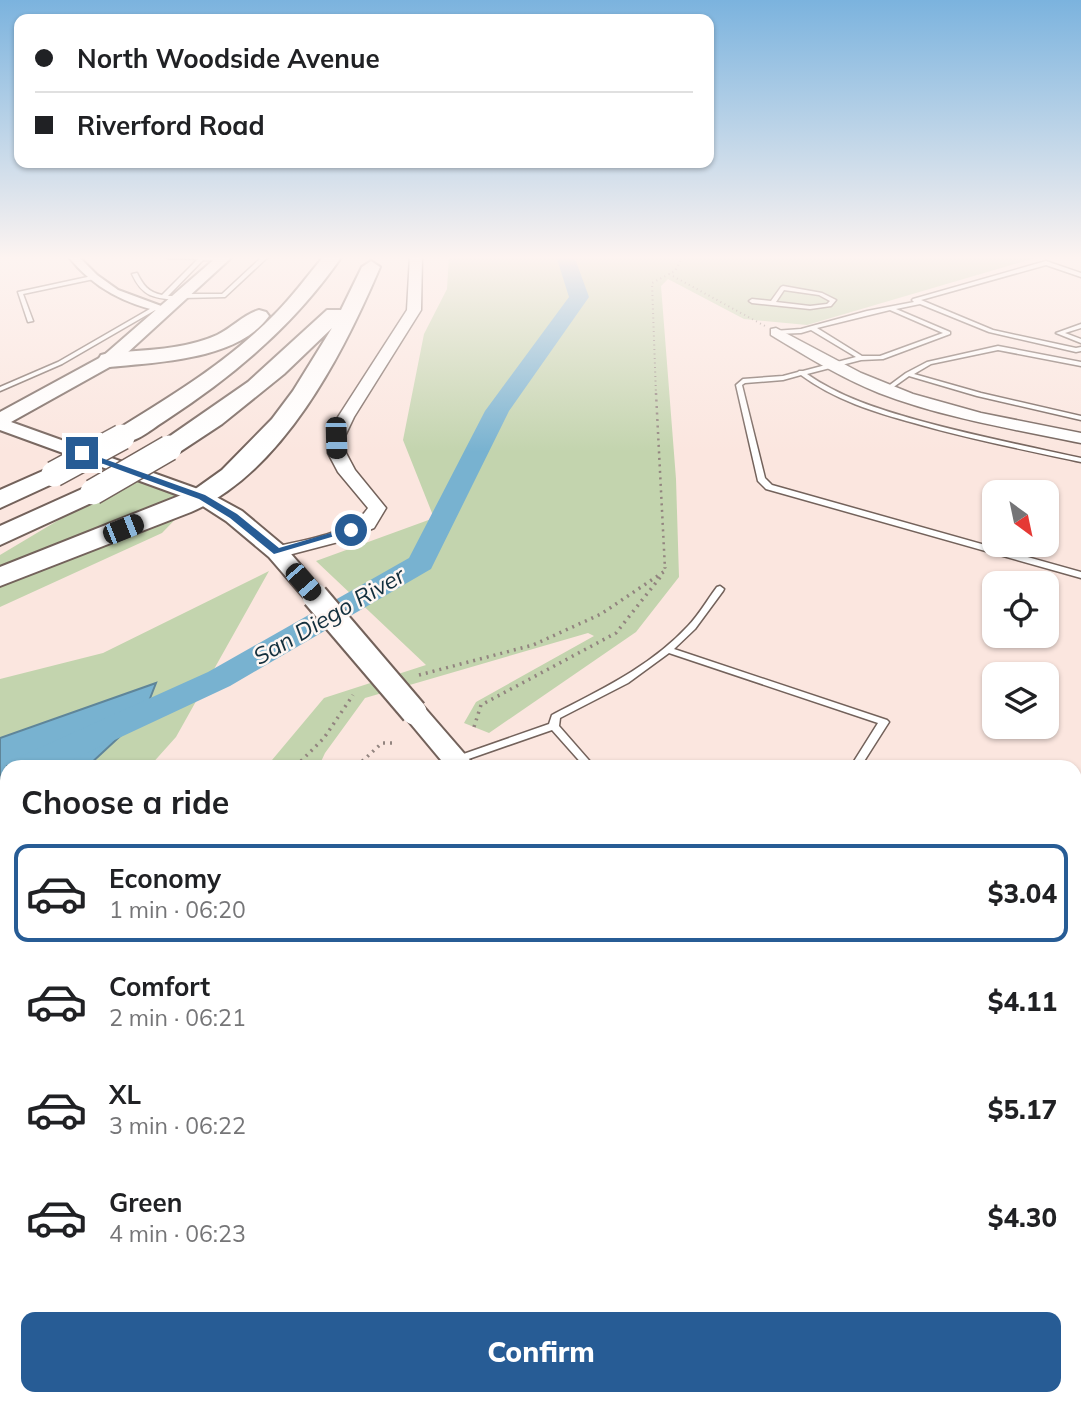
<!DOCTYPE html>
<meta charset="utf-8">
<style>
:root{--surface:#fff;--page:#f2f2f2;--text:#202124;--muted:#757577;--line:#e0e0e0;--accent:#275c95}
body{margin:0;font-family:Mulish,sans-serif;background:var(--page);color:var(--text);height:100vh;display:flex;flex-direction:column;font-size:26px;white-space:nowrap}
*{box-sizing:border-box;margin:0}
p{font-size:23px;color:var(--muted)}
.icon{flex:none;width:38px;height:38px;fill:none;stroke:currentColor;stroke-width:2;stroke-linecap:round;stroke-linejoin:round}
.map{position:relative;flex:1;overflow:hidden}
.panel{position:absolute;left:0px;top:760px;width:1082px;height:646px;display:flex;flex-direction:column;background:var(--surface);border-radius:21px 21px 0 0;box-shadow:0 2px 5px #0004}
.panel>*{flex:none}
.guide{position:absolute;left:14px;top:14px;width:700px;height:154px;border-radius:14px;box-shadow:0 2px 5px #0004;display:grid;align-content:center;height:154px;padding:0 21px;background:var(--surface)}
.needle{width:46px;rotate:147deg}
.controls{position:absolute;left:982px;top:480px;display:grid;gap:14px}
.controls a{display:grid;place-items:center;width:77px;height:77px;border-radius:14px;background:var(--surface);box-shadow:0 2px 5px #0004;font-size:35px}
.end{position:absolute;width:32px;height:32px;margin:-16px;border:9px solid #275c95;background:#fff;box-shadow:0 0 0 4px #fff}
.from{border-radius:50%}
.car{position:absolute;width:21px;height:42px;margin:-21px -10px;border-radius:9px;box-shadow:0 0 5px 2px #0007;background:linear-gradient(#222 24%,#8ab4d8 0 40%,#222 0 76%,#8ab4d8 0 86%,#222 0)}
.guide b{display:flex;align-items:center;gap:24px;height:66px;font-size:26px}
.guide b+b{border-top:2px solid var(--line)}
.guide i{width:18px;height:18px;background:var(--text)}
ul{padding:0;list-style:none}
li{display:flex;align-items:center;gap:21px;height:98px;margin:0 14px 10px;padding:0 7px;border:4px solid transparent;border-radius:14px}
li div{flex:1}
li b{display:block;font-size:26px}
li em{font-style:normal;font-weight:800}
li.on{border-color:var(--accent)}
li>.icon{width:63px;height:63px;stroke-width:1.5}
h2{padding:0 21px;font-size:32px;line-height:84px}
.action{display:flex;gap:14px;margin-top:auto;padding:14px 21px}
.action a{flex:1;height:80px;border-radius:14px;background:var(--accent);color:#fff;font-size:28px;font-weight:800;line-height:80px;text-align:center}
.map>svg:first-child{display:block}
.green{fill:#c3d4ae}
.water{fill:#78b2d0;stroke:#5f8599;stroke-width:2}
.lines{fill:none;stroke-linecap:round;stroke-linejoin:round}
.river{fill:#78b2d0;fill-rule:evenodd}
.service-casing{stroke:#73625b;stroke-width:3}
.minor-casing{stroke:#73625b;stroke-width:4}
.tertiary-casing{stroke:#73625b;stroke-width:3}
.secondary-casing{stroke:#73625b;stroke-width:4}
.motorway-casing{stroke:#73625b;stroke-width:4}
.path-far3{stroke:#92847f;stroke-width:2;stroke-dasharray:1 3.5;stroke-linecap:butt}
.path-far2{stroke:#92847f;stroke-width:2.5;stroke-dasharray:2 4.5;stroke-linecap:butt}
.path-far1{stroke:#92847f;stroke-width:3.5;stroke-dasharray:2 5;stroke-linecap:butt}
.path{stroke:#92847f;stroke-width:4.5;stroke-dasharray:2 6;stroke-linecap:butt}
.service{fill:#fff;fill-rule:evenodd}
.minor{fill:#fff;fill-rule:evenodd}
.tertiary{fill:#fff;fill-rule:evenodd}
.secondary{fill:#fff;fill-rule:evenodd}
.motorway{fill:#fff;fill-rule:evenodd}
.secondary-bridge-casing{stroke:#73625b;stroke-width:29;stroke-linecap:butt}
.motorway-bridge-casing{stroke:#73625b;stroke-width:28;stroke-linecap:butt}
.secondary-bridge{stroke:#fff;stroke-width:25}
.motorway-bridge{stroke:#fff;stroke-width:25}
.route{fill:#275c95}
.labels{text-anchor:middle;stroke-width:5;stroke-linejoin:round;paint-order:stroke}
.water-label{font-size:23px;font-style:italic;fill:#132f3d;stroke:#fff7f3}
</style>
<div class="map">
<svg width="1081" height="1404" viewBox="0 0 1081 1404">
<rect width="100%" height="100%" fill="#fbe6df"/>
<path class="green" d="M449,256H666L664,259L668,256H1042L807,325L744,319L668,279L661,286L676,479L679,577L636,632L489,733L464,723L476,702L594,636L588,633L365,698L325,753L319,766H267L324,698L426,665L316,561L434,518L403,440L424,334L447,289Z
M129,478L193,501L162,533L0,607V555Z
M269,571L176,737L150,766H7V876L0,879V679L103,653Z"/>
<path class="water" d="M156,683L144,714L88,766H7V799L0,801V738Z"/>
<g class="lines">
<path class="river" d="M556,256H574L589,297L509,411L431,569L230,686L59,766H13L17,758L208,672L409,558L485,411L569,297Z"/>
<g class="service-casing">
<path id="service" d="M166,256L222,257L225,259L222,261L203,260L168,296H179L182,294H222L263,256H269L225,297L182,298L179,300C155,298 143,298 132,274L137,273C143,285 148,292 162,295L198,259L168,258Z
M1046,261L1081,273V277L1046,265L921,300L993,330L1076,348L1081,347V351L1076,352L989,332L920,304L896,309L950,332V334L883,359L861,360L807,374C840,397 878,409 917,420C971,435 1026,446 1081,458V462C1025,450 969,439 914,423C874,412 835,400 801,375L783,380L745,383L742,385L765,478L772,485L1081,572V578L766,489L758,481L736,385L743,379L783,376L798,372L799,371H803L856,357L811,330L801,333L776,334L774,333V331L801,329L867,311L914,302L912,300L913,299ZM890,310L943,333L880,356H862L817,328Z
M92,276L94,277V279L23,294L33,321L28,322L18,292Z
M783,286L822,293L836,300L831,306L810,309L752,303L749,301L752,299L771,301L781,287ZM784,290L819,295L830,301L827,304L810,306L776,302Z
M155,306L157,307V309L62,364L0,391V387L58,362Z
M1081,324V328L1065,333L1081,339V343L1056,333Z
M998,346L1081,362V366L998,350L931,364L914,374L981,393L1081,416V420L977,396L909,376L888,391L883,390L906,373L927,362Z
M720,586L724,589L723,591L695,629L674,649L887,720L889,722L861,766H851L878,723L669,653L628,683L560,718L559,726L594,766H584L552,730L460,762H452L451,760L452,758L549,724L552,715C600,690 650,667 688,626C699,615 707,600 717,587Z
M461,763L465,764L466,766H455L456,764Z
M1074,897C1081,902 1081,920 1078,929L1074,930Z
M0,1158L7,1161V1175L0,1172Z
M1081,1195V1223L1079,1227L1074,1229V1200L1076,1197Z
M1074,1259L1081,1262V1279L1074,1276Z
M490,1398H506L504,1404H488Z
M855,1398H874L876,1404H857Z"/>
</g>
<g class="minor-casing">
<path id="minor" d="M68,256H78L97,275L118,290L172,310L166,313C126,304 94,289 68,256Z"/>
</g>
<g class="tertiary-casing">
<path id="tertiary" d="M410,256H422L421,310L354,417L344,438L346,453L355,470L386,508L374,528L342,541L277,558L270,556L267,552L270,548C300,540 350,536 368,508L338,472L328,453V438L338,417L407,310Z
M776,328L861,373L913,394L981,413L1081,433V443C1013,429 944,418 879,393C841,378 806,356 771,335V329Z"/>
</g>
<g class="secondary-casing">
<path id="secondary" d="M218,256H233L115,364L11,422L209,493L242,511L285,547L323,591L327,596L323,601H307L269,557L226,521L195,501L0,430V412L103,356Z
M414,704L423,706L475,766H446L401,712L405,706Z
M1018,1398H1065L1067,1404H1020Z"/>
</g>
<g class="motorway-casing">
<path id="motorway" d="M324,256H342C295,324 235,375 166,420C150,430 133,447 113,442L110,437L113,432C170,397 228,362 275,314C293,296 308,275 324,256Z
M371,261L380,267C343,354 283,472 191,512L0,586V567L194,490L222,470L272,419L293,391L332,328L284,374L222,424L178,453L169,455L160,453L157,448L160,443L248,382L327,310H341L362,267Z
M259,310L266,312L269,316C238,360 158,362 109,367L101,365L98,360L101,355L109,353C145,350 183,350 217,335C232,328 244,314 259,310Z
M54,466L63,469L67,474L63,479L0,508V490Z
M93,484L102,486L106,492L102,498L0,545V526Z"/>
</g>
<path class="path-far3" d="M669,274L765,326
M656,395L652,283L675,271L683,256"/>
<path class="path-far2" d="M656,393L665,569"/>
<path class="path-far1" d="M419,675L533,645L601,614L665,571V567
M474,727L481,705L616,633L662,575
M296,766L324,738L353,695
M357,766L382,743H392"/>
<path class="path" d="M0,970L7,967"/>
<use href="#service" class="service"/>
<use href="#minor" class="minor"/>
<use href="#tertiary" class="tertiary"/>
<use href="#secondary" class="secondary"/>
<use href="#motorway" class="motorway"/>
<g class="secondary-bridge-casing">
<path id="secondary-bridge" d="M315,596L414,712"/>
</g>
<g class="motorway-bridge-casing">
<path id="motorway-bridge" d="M54,474L122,437
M93,492L169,448"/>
</g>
<use href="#secondary-bridge" class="secondary-bridge"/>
<use href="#motorway-bridge" class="motorway-bridge"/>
</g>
<linearGradient id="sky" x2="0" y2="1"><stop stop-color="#7bb3de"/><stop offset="0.57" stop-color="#fdf4f1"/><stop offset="1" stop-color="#fdf4f1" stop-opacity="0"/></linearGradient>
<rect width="1081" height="452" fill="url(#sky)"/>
<path class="route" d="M82,451L205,495L237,514L279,548L351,527L355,530L274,554L230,518L199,499L79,455Z"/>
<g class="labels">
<g class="water-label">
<text transform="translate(329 616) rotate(-30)" y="8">San Diego River</text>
</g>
</g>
</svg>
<div class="controls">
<a><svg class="needle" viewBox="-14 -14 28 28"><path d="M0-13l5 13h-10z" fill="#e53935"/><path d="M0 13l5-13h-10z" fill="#757577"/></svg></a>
<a><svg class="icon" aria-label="locate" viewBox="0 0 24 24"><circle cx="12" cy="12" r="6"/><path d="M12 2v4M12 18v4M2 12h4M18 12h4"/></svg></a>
<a><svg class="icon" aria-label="layers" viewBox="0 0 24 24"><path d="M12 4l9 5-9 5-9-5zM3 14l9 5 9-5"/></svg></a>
</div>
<i class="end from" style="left:351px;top:530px"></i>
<i class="end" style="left:82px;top:453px"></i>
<i class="car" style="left:336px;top:438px;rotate:178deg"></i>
<i class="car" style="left:123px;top:529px;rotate:68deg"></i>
<i class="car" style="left:303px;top:582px;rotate:139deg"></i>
<div class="guide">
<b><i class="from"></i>North Woodside Avenue</b>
<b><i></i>Riverford Road</b>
</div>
<section class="panel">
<h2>Choose a ride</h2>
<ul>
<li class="on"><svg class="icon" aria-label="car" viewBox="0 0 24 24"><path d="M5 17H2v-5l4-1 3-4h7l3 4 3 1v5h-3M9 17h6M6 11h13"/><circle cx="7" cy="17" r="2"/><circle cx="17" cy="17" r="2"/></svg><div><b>Economy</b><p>1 min · 06:20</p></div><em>$3.04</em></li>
<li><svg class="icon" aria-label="car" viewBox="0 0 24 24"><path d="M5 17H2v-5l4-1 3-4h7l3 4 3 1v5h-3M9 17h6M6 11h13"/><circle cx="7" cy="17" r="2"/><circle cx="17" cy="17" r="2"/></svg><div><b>Comfort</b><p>2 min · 06:21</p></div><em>$4.11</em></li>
<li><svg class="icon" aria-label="car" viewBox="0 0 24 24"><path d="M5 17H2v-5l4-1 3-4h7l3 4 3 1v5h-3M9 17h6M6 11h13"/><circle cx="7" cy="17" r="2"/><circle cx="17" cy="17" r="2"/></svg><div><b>XL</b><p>3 min · 06:22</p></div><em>$5.17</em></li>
<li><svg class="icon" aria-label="car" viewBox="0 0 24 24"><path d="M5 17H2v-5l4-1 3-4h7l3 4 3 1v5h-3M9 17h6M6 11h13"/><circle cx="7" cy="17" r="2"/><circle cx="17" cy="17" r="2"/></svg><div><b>Green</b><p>4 min · 06:23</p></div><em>$4.30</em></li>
</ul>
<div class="action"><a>Confirm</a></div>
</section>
</div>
